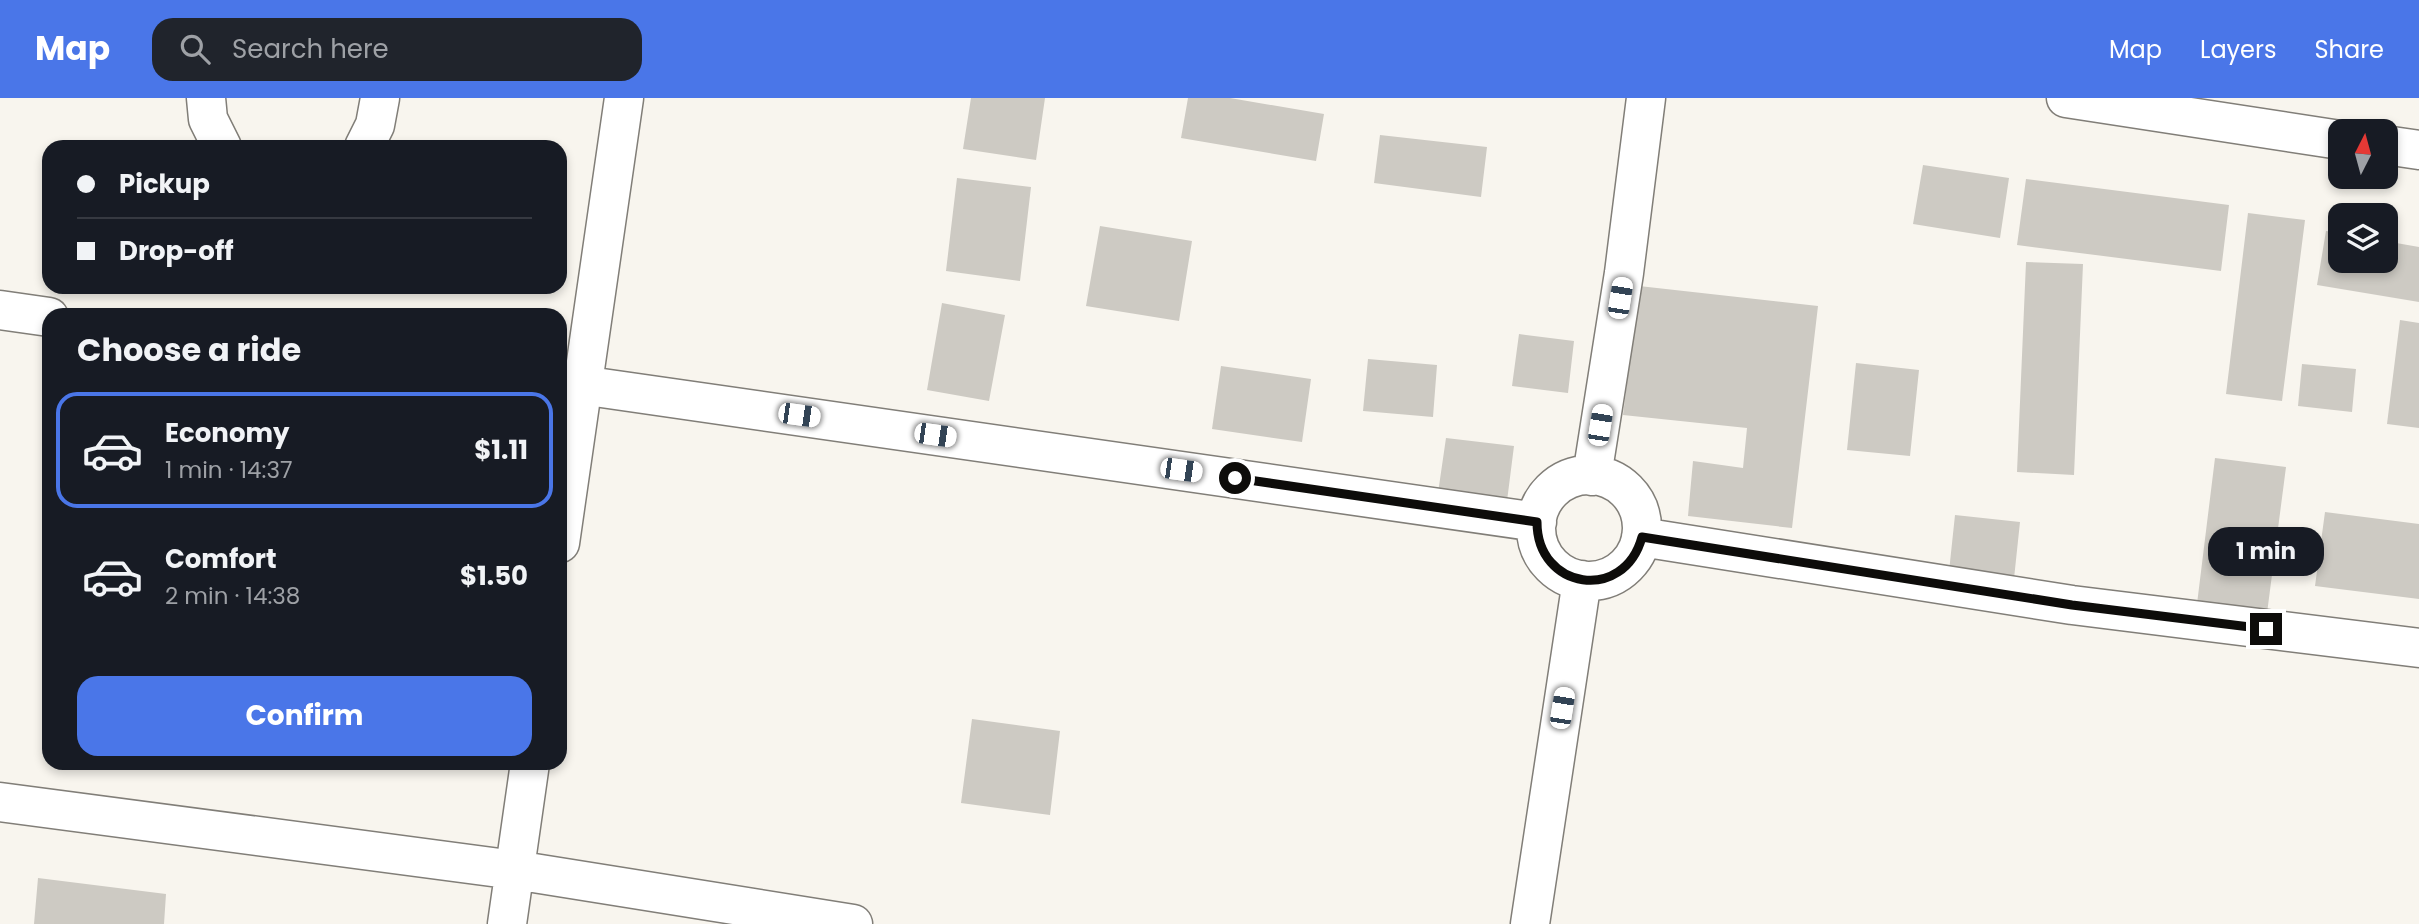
<!DOCTYPE html>
<meta charset="utf-8">
<style>
:root{--surface:#171b24;--page:#20242c;--text:#f1f3f6;--muted:#9ea1a6;--line:#363941;--accent:#4a76e8}
body{margin:0;font-family:Poppins,sans-serif;background:var(--page);color:var(--text);height:100vh;display:flex;flex-direction:column;font-size:26px;white-space:nowrap}
*{box-sizing:border-box;margin:0}
p{font-size:23px;color:var(--muted)}
.icon{flex:none;width:38px;height:38px;fill:none;stroke:currentColor;stroke-width:2;stroke-linecap:round;stroke-linejoin:round}
.map{position:relative;flex:1;overflow:hidden}
.drawer{position:absolute;left:42px;top:210px;width:525px;height:462px;display:flex;flex-direction:column;background:var(--surface);border-radius:21px;box-shadow:0 4px 10px #0003}
.drawer>*{flex:none}
.top-card{position:absolute;left:42px;top:42px;width:525px;height:154px;border-radius:21px;box-shadow:0 4px 10px #0003;display:grid;align-content:center;height:154px;padding:0 35px;background:var(--surface)}
.needle{width:46px;rotate:6deg}
.fabs{position:absolute;left:2328px;top:21px;display:grid;gap:14px}
.fabs a{display:grid;place-items:center;width:70px;height:70px;border-radius:14px;background:var(--surface);box-shadow:0 4px 10px #0003;font-size:35px}
.end{position:absolute;width:32px;height:32px;margin:-16px;border:9px solid #0d0c0a;background:#fff;box-shadow:0 0 0 4px #fff}
.from{border-radius:50%}
.bubble{position:absolute;height:49px;border-radius:21px;background:var(--surface);box-shadow:0 4px 10px #0003;font-size:23px;font-weight:700;line-height:49px;text-align:center}
.car{position:absolute;width:21px;height:42px;margin:-21px -10px;border-radius:9px;box-shadow:0 0 5px 2px #0007;background:linear-gradient(#fff 24%,#345 0 40%,#fff 0 76%,#345 0 86%,#fff 0)}
.top-card b{display:flex;align-items:center;gap:24px;height:66px;font-size:26px}
.top-card b+b{border-top:2px solid var(--line)}
.top-card i{width:18px;height:18px;background:var(--text)}
ul{padding:0;list-style:none}
li{display:flex;align-items:center;gap:21px;height:116px;margin:0 14px 10px;padding:0 21px;border:4px solid transparent;border-radius:21px}
li div{flex:1}
li b{display:block;font-size:26px}
li em{font-style:normal;font-weight:700}
li.active{border-color:var(--accent)}
li>.icon{width:63px;height:63px;stroke-width:1.5}
h2{padding:0 35px;font-size:32px;line-height:84px}
.cta{display:flex;gap:14px;margin-top:auto;padding:14px 35px}
.cta a{flex:1;height:80px;border-radius:21px;background:var(--accent);color:#fff;font-size:28px;font-weight:700;line-height:80px;text-align:center}
header{display:flex;align-items:center;gap:42px;box-sizing:border-box;height:98px;padding:0 35px;background:var(--accent);color:#fff}
header strong{font-size:33px}
nav{display:flex;gap:38px;margin-inline-start:auto;font-size:24px}
.search{width:490px;height:63px;background:var(--page);display:flex;align-items:center;gap:18px;box-sizing:border-box;padding:0 24px;border-radius:21px;color:var(--muted);font-size:26px}
.map>svg:first-child{display:block}
.building{fill:#cdcac3}
.lines{fill:none;stroke-linecap:round;stroke-linejoin:round}
.minor-casing{stroke:#817e78;stroke-width:41}
.minor{stroke:#fff;stroke-width:38}
.route{stroke:#0d0c0a;stroke-width:9}
</style>
<header>
<strong>Map</strong>
<div class="search"><svg class="icon" aria-label="search" viewBox="0 0 24 24"><circle cx="10" cy="10" r="6"/><path d="M15 15l6 6"/></svg>Search here</div>
<nav><a>Map</a><a>Layers</a><a>Share</a></nav>
</header>
<div class="map">
<svg width="2419" height="826" viewBox="0 0 2419 826">
<rect width="100%" height="100%" fill="#f8f5ee"/>
<path class="building" d="M971,0H1045L1036,62L963,51Z
M1188,0H1230L1324,16L1316,63L1181,40Z
M1380,37L1487,49L1481,99L1374,85Z
M1923,67L2009,80L2000,140L1913,126Z
M957,80L1031,89L1020,183L946,173Z
M2026,81L2229,107L2221,173L2017,147Z
M2248,115L2305,122L2282,303L2226,296Z
M1100,128L1192,143L1179,223L1086,208Z
M2326,133L2340,135V163H2385V143L2419,149V204L2317,187Z
M2026,164L2083,166L2074,377L2017,374Z
M1639,188L1818,208L1792,430L1688,418L1693,363L1743,370L1747,330L1623,317Z
M942,205L1005,217L989,303L927,292Z
M2400,222L2419,225V330L2387,326Z
M1519,236L1574,243L1568,295L1512,288Z
M1368,261L1437,267L1433,319L1363,313Z
M1856,265L1919,272L1910,358L1847,352Z
M2302,266L2356,271L2352,314L2298,308Z
M1221,268L1311,281L1302,344L1212,331Z
M1446,340L1514,348L1507,403L1438,395Z
M2215,360L2286,369L2266,523L2196,514Z
M2325,414L2419,426V501L2315,488Z
M1955,417L2020,424L2013,490L1948,483Z
M972,621L1060,633L1050,717L961,705Z
M38,780L166,796L164,826H34Z"/>
<g class="lines">
<g class="minor-casing">
<path id="minor" d="M206,0L208,21L222,49
M2066,0L2340,42
M2385,47L2419,52
M364,49L375,27L380,0
M0,212L49,219
M560,284L1537,424
M1536 430a53 53 0 1 1 106 0a53 53 0 1 1-106 0Z
M1592,378L1624,175L1646,0
M1641,439L2072,507L2419,550
M560,445L624,0
M0,704L515,772L853,826
M507,826L530,665
M1530,826L1582,482"/>
</g>
<use href="#minor" class="minor"/>
</g>
<g class="lines">
<path class="route" d="M1235,380L1537,424C1537,492 1624,505 1642,439L2072,507L2266,531"/>
</g>
</svg>
<div class="fabs">
<a><svg class="needle" viewBox="-14 -14 28 28"><path d="M0-13l5 13h-10z" fill="#e53935"/><path d="M0 13l5-13h-10z" fill="#9ea1a6"/></svg></a>
<a><svg class="icon" aria-label="layers" viewBox="0 0 24 24"><path d="M12 4l9 5-9 5-9-5zM3 14l9 5 9-5"/></svg></a>
</div>
<i class="end from" style="left:1235px;top:380px"></i>
<i class="end" style="left:2266px;top:531px"></i>
<div class="bubble" style="left:2208px;top:429px;width:116px">1 min</div>
<i class="car" style="left:1620px;top:200px;rotate:9deg"></i>
<i class="car" style="left:799px;top:317px;rotate:98deg"></i>
<i class="car" style="left:1600px;top:327px;rotate:9deg"></i>
<i class="car" style="left:935px;top:337px;rotate:98deg"></i>
<i class="car" style="left:1181px;top:372px;rotate:98deg"></i>
<i class="car" style="left:1562px;top:610px;rotate:9deg"></i>
<div class="top-card">
<b><i class="from"></i>Pickup</b>
<b><i></i>Drop-off</b>
</div>
<section class="drawer">
<h2>Choose a ride</h2>
<ul>
<li class="active"><svg class="icon" aria-label="car" viewBox="0 0 24 24"><path d="M5 17H2v-5l4-1 3-4h7l3 4 3 1v5h-3M9 17h6M6 11h13"/><circle cx="7" cy="17" r="2"/><circle cx="17" cy="17" r="2"/></svg><div><b>Economy</b><p>1 min · 14:37</p></div><em>$1.11</em></li>
<li><svg class="icon" aria-label="car" viewBox="0 0 24 24"><path d="M5 17H2v-5l4-1 3-4h7l3 4 3 1v5h-3M9 17h6M6 11h13"/><circle cx="7" cy="17" r="2"/><circle cx="17" cy="17" r="2"/></svg><div><b>Comfort</b><p>2 min · 14:38</p></div><em>$1.50</em></li>
</ul>
<div class="cta"><a>Confirm</a></div>
</section>
</div>
